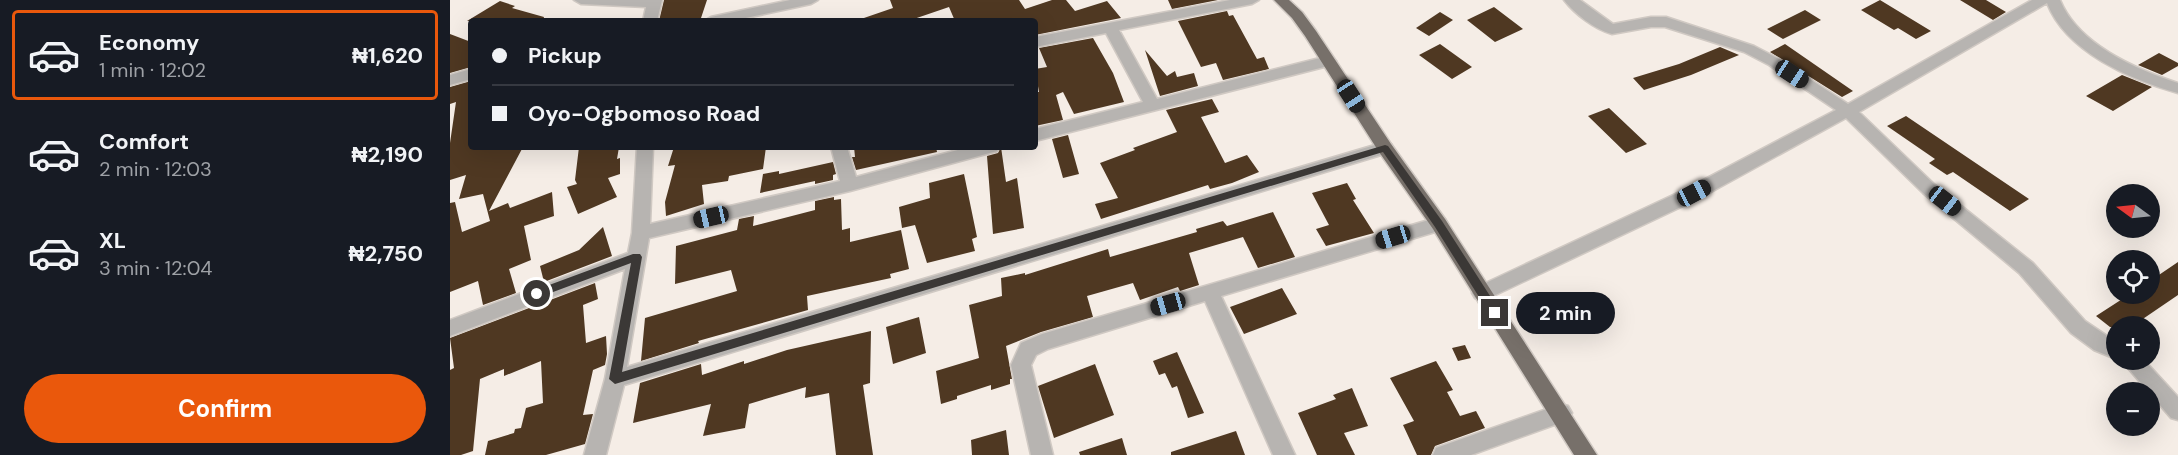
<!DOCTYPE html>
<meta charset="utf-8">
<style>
:root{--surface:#171b24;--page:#20242c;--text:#f1f3f6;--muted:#9ea1a6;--line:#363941;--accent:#ea580c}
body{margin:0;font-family:"DM Sans",sans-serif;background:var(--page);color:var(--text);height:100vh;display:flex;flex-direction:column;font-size:22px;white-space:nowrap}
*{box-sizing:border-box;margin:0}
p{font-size:20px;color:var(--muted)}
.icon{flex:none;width:33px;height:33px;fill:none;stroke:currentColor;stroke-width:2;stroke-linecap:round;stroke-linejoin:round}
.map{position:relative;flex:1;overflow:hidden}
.panel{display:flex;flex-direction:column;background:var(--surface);width:450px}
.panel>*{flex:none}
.guide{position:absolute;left:18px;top:18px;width:570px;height:132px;border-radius:6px;box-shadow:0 6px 24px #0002;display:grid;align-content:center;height:132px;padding:0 24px;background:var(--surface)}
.needle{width:39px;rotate:285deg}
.buttons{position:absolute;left:1656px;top:184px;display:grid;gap:12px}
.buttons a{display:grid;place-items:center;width:54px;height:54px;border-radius:50%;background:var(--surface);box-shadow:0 6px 24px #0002;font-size:30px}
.end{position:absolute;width:27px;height:27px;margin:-14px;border:8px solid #3b3836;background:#fff;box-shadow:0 0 0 3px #fff}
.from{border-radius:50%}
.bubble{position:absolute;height:42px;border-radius:21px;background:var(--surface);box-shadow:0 6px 24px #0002;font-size:20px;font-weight:700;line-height:42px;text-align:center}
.car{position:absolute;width:18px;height:36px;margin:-18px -9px;border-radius:8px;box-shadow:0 0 4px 2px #0007;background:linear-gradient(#222 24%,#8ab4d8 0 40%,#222 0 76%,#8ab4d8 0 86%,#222 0)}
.guide b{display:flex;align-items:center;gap:21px;height:57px;font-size:22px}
.guide b+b{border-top:2px solid var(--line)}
.guide i{width:15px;height:15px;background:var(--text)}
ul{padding:10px 0 0;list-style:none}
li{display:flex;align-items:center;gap:18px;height:90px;margin:0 12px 9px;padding:0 12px;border:3px solid transparent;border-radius:6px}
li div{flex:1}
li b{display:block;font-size:22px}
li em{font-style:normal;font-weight:700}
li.selected{border-color:var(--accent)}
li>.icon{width:54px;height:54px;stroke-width:1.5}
.primary-button{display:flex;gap:12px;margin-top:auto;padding:12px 24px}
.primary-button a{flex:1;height:69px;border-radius:36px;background:var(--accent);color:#fff;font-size:24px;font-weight:700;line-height:69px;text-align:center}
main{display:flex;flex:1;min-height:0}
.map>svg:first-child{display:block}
.building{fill:#4f3822}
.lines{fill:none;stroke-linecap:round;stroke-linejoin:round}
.minor-casing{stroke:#d0c9c3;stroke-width:3}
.highway-casing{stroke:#d0c9c3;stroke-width:3}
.minor{fill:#b7b4b1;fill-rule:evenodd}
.highway{fill:#77706a;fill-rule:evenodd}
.route{fill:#3b3836}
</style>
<main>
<section class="panel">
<ul>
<li class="selected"><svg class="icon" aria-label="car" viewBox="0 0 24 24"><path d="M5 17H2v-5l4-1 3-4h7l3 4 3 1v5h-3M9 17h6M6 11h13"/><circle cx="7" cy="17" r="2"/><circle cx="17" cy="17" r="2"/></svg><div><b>Economy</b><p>1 min · 12:02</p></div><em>₦1,620</em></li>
<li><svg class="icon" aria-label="car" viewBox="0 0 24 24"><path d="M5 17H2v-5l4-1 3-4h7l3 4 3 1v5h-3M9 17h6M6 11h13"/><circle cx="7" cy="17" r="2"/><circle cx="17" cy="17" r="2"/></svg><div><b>Comfort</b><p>2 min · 12:03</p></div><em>₦2,190</em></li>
<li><svg class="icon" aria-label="car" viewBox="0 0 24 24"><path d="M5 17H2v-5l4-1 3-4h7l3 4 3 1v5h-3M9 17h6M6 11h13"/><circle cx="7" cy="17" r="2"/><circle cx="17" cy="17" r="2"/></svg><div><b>XL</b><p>3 min · 12:04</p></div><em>₦2,750</em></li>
</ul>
<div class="primary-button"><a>Confirm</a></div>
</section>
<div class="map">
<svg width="1728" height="455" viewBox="0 0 1728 455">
<rect width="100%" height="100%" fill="#f5ede6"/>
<path class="building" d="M214,0H257L251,18L209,21Z
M440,0H569L575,9L602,0H616L625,11L657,1L671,18L585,35V21H505L499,7L458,21H412L411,19L443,8Z
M718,0H768L722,9Z
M1430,0L1481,31L1466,39L1448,28L1444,30L1411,10Z
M1510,0H1536L1556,12L1543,20Z
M50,1L65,6L62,8L94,17L93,21H17Z
M1044,7L1073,29L1045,42L1017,20Z
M1355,10L1371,20L1333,39L1317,29Z
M777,11L779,16L783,15L807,59L814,57L819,69L773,80L766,63L751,67L728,21Z
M990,12L1003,20L979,36L966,28Z
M0,34L21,42V67L0,73Z
M643,38L663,73L674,102L624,114L613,92L606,95L613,120L585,126V92H589L585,69L597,67L589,48Z
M990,44L1022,67L1002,79L969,55Z
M1335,44L1403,91L1392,97L1320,52Z
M1270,47L1289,55L1241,75L1194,90L1183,78L1229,64Z
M695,50L717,76L725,71L727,77L744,73L748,86L710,96Z
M1709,53L1728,63V66L1712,75L1688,65Z
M1672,75L1702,87L1663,111L1636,96Z
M21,81V147H73L39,211L58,203L60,208L102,192L104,216L74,226L81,260L59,269L66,293L33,305L28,281L0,292V203L5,202L12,232L40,221L33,194L9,199L16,175L0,180V143L6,102L0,104V87Z
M762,99L769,112L751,117L775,163L797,155L809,172L782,183L760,189L758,185L651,219L645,204L668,198L650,163L685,150L683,148L727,132L716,110Z
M1159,108L1197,144L1176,153L1138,116Z
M1456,116L1579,199L1560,211L1503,172L1497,175L1479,163L1485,159L1437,126Z
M618,135L629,174L613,178L602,139Z
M129,147H169L167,159L170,158V174L158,178L167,197L128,214L117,187L127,184L125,180Z
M224,147H316L313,169L279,176L278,181L252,185L254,204L216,216L215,202L225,165L218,166Z
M404,147H486L487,152L406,170L402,157H405Z
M551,147L556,182L567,178L574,228L543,234L537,156L548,153Z
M383,162L386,174L383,175V180L365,184V181L310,193L313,174L329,171V174Z
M514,174L527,237L522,239L525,251L477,263L465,225L452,228L449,207L480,198L479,183Z
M897,183L906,199L903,200L924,233L876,246L866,229L879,225L862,193Z
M384,197V200L391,199L392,230L400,228V242L451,230L459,269L440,274L441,278L357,296L358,310L248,341L249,343L191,361L195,318L287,291L281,270L225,284L226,246L287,230L289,219L304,216L303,226L365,210V201Z
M823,212L845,257L808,268L793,237L739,253L749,285L730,291L728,287L690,300L683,283L637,296L643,317L591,332L556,346L562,379H560V384L541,390V385L507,396V399L491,404L486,371L529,358L519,305L552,296L551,278L575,273V275L658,249L660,257L747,232L746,229L773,221L777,226Z
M153,227L162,256L94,282L90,266L129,250Z
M1728,262V295L1681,327H1660L1646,316L1680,294H1700V281Z
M145,283L148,299L133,305L136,343L156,336L157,354L155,365L143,370L133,415L143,414L135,444L96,455H35L38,441L64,433L65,429L71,428L76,408L93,403L91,361L54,376V369L30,379L23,451L11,455H0V370L4,368L0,338Z
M832,288L847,314L794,334L780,307Z
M469,317L476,353L443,364L436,327Z
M421,331L420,383L413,385L423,455H386L379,393L355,398L356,387L299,404L295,428L253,436L261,404L183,423L190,383L251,364L252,375L294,361V364L337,350Z
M1015,345L1021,358L1008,361L1002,348Z
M727,352L754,413L738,418L727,386L722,388L715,373L709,375L703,361Z
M986,361L1003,390L997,392L1010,416L1026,411L1035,428L985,446L981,455H967L953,425L964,421L940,378Z
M645,364L664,415L604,438L588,386Z
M902,388L918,426L894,433L905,455H867L848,413L886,399L883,395Z
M556,430L559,455H522L521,440Z
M786,431L795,455H721V452Z
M672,438L677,455H630L629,452Z"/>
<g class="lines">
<g class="minor-casing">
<path id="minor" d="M124,0H212L207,21H193L196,7L131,4Z
M340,0H368L361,4L282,21H254L261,17Z
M780,0H809L802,4L669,30L707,99L878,56L886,61L878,66L585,141V129L693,102L656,33L585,47V37Z
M1114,0H1130L1163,24L1201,17H1216L1304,46L1329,59L1398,104L1582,0H1610C1628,44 1685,69 1728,83V93C1681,80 1616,52 1597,3L1409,112L1485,185L1583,263L1635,321L1666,342V359L1644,350L1621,333L1569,273L1473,193L1396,118L1250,198L1039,298L1032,301L1025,298L1022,293L1025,288L1238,188L1386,110L1319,65L1294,52L1215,27H1201L1162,34C1144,29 1125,14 1114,0Z
M21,69V79L0,85V75Z
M935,142L941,144L943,148L941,152L174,385L156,455H134L155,379L175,269L0,336V320L178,253L182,233L187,147H203L200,224L390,181L381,147H397L406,177L519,147H549L547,151L400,191L199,238L177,367Z
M989,217L995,219L998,224L995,229L771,296L845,455H823L755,301L598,349L586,355L581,365L603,455H581L561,365L571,343L592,334Z
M1671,360H1694L1728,397V420L1721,418Z
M1111,404L1118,406L1122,413L1118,420L1021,455H983L986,448Z"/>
</g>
<g class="highway-casing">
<path id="highway" d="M824,0H839L852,12L866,31L941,144L995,219L1147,455H1124L983,229L929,152L855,36L842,18Z"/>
</g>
<use href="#minor" class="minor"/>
<use href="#highway" class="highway"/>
</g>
<path class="route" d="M935,145L938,146L992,221L1049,310V316H1041L985,227L933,152L165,384L159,379L181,263L87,298L81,294L83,291L183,254H190L192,257L172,372Z"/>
</svg>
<div class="buttons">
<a><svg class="needle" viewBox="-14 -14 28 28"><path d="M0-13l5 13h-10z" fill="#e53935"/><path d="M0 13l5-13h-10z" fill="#9ea1a6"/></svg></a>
<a><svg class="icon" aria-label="locate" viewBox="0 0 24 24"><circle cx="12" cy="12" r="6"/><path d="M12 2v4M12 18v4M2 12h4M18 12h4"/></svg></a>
<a>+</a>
<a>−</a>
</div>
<i class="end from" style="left:87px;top:294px"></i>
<i class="end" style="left:1045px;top:313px"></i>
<div class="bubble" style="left:1066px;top:292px;width:99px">2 min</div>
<i class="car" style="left:1342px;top:74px;rotate:123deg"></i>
<i class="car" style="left:901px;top:96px;rotate:147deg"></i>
<i class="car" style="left:1244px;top:193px;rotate:62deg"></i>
<i class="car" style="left:1495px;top:201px;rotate:128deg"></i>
<i class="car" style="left:261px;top:217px;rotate:257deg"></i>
<i class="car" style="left:943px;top:237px;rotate:253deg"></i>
<i class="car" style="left:718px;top:304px;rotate:254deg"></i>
<div class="guide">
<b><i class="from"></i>Pickup</b>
<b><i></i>Oyo-Ogbomoso Road</b>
</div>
</div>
</main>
